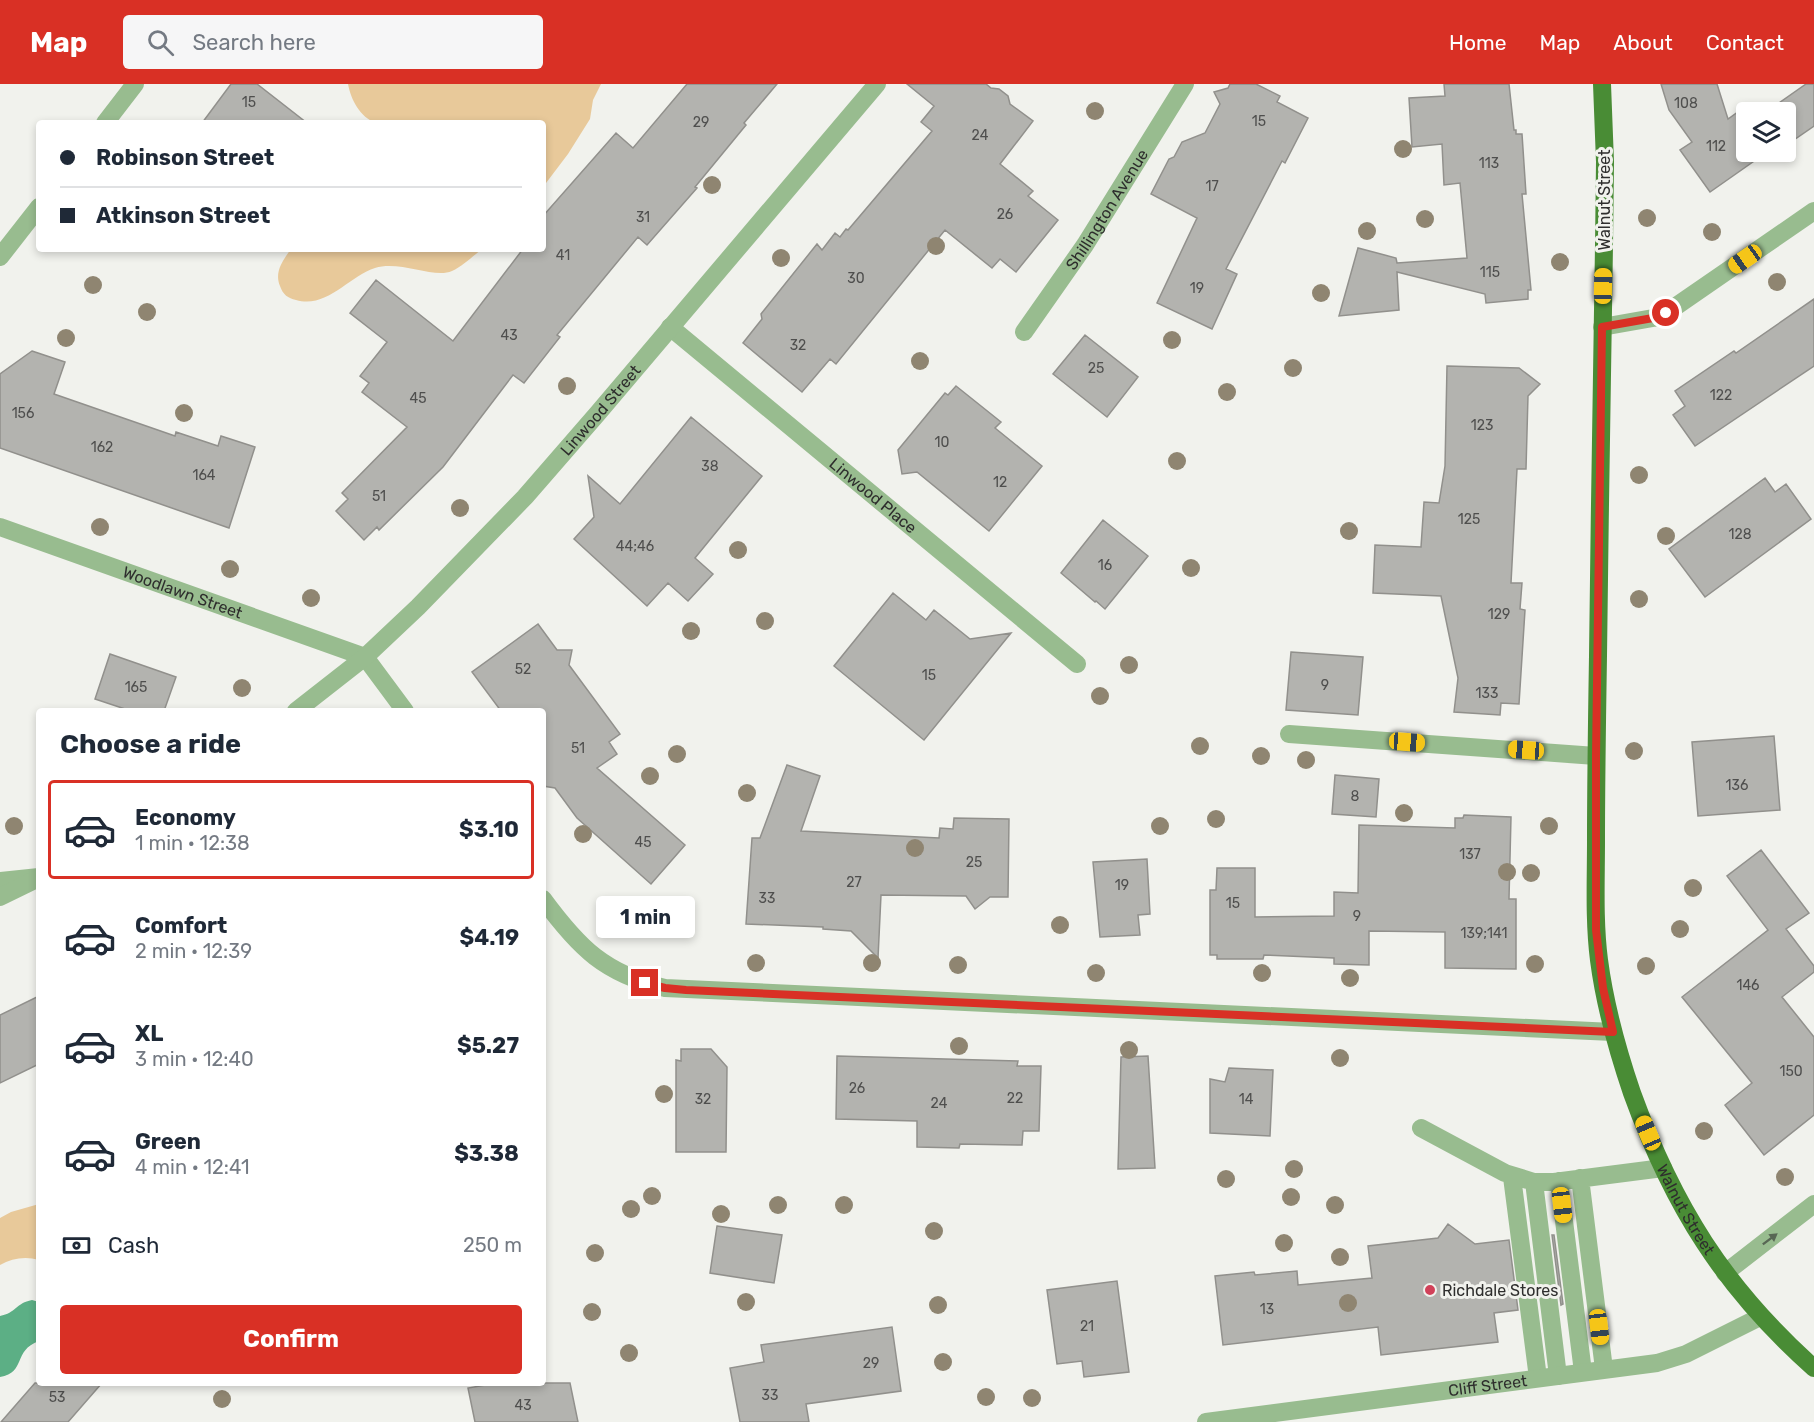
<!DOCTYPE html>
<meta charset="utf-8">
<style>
:root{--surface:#fff;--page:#f6f6f7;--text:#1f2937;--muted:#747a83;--line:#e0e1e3;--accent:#d93025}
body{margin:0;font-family:Rubik,sans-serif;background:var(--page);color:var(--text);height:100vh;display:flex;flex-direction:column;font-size:22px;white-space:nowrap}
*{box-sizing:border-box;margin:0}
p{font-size:20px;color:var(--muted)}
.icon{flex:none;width:33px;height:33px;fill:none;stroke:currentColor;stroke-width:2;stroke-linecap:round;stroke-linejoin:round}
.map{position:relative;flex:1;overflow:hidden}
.sheet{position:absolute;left:36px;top:624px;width:510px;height:678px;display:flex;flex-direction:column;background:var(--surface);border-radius:6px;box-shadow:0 3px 9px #0003}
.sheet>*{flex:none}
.banner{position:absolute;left:36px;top:36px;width:510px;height:132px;border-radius:6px;box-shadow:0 3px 9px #0003;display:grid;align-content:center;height:132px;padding:0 24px;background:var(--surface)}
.tools{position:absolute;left:1736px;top:18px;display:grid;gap:12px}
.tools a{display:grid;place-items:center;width:60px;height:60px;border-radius:6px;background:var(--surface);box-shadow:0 3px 9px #0003;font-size:30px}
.end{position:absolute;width:27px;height:27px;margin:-14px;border:8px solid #d93025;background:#fff;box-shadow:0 0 0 3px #fff}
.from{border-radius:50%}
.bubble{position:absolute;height:42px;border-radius:6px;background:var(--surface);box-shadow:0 3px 9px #0003;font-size:20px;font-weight:700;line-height:42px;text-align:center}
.car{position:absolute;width:18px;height:36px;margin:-18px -9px;border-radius:8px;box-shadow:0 0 4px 2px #0007;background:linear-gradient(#f5c518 24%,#345 0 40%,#f5c518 0 76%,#345 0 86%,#f5c518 0)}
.banner b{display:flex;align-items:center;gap:21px;height:57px;font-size:22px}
.banner b+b{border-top:2px solid var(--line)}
.banner i{width:15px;height:15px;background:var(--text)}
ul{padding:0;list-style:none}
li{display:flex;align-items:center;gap:18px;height:99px;margin:0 12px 9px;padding:0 12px;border:3px solid transparent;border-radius:6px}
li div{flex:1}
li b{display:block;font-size:22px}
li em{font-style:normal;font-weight:700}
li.current{border-color:var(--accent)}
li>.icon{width:54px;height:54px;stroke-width:1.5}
h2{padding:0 24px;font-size:27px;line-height:72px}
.pay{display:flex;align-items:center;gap:15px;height:66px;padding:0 24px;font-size:22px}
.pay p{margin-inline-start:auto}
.action{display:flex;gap:12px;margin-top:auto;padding:12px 24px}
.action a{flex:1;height:69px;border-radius:6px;background:var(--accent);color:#fff;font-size:24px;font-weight:700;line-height:69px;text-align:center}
header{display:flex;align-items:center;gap:36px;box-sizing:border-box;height:84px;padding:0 30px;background:var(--accent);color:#fff}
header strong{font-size:28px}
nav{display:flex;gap:33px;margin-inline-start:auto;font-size:21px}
.search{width:420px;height:54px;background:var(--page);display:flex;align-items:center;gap:15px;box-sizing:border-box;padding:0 21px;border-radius:6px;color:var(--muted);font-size:22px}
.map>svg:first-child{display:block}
.green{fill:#e8c99a}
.water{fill:#5caf85}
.building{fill:#b3b3af;stroke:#91908c;stroke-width:1.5}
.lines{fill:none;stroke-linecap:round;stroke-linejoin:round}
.service{stroke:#98bc8f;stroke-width:18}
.minor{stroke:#98bc8f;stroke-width:18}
.tertiary{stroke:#98bc8f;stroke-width:18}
.primary{stroke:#498c35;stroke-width:18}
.tree{fill:#8f8571}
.oneway{fill:#586754}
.route{stroke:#d93025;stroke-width:8}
.poi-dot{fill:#d14159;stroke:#f1f2ed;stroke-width:2}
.labels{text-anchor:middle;stroke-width:6;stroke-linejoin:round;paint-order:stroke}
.number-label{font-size:14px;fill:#4f4f4e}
.street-label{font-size:16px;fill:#2e2e2d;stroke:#f1f2ed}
.poi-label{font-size:16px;fill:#2e2e2d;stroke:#f1f2ed;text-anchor:start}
</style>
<header>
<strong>Map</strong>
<div class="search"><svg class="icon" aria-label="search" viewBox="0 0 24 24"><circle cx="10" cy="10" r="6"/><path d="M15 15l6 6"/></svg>Search here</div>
<nav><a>Home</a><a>Map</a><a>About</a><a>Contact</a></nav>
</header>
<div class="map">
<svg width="1814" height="1338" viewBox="0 0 1814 1338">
<rect width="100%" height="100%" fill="#f1f2ed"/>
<path class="green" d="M348,0H601L593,16L590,35L568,70L543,103V39H376C360,33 351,16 348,0Z
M291,165H482C473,172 463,182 452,187C434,195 400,176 375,184C349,192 327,225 296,216C288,214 283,211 280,202C274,188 283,176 291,165Z
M39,1120V1176C26,1172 12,1174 0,1181V1134L11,1128Z"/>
<path class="water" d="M32,1216L39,1218V1257C12,1267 27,1288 0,1293V1232C16,1229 16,1219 32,1216Z"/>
<path class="building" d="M231,0H257L307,39H202Z
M687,0H777L744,39L746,41L695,103L697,104L647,161L638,153L557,251L560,253L524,299L513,291L443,383L379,446L377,443L364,456L336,427L348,415L342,409L407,343L362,308L369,299L360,292L387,258L350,229L376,196L453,257L523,165H543V132L616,49L633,64Z
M907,0H986L991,4L999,5L1008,12L1010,20L1033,37L1000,80L1033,107L1028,112L1058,136L1016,188L1000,175L992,184L945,146L836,280L830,275L802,308L743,259L762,235L761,230L817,160L822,166L835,149L840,153L846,145L848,146L932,47L921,38L934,22Z
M1230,0H1256L1280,12L1277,18L1308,34L1285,79L1282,77L1226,185L1237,190L1212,245L1157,219L1197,134L1151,110L1169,75L1174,73L1182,58L1205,49L1220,20L1214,8L1228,4Z
M1444,0H1509L1514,46H1516V50H1522L1526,110H1522L1531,206H1528V215L1486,219L1485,210L1397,188L1399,226L1339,232L1358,164L1396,174L1397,179L1467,174L1460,99L1444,101L1442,60L1412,63L1409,14L1445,12Z
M1661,0H1717L1728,35L1746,22L1750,28H1746V68H1767L1710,108L1680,66L1692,58L1669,26Z
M1806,0H1814V42L1788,60L1785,56V28H1766Z
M1814,215V282L1695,362L1673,331L1685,322L1675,307L1734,267L1736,269Z
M1085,251L1138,293L1107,333L1053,290Z
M32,267L65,278L54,310L175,352L176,348L218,362L221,352L255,363L229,444L0,364V290Z
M1447,282L1519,284L1540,300L1528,312L1526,385H1517L1511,499H1522L1520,525L1525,526L1519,620L1501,619L1500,631L1454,628L1458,594L1441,512L1373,509L1375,461L1421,463L1424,418L1439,419L1445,382Z
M956,302L1001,338L995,344L1042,382L989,447L917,388L902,390L898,366L945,309L948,311Z
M691,333L762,392L695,474L713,490L688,517L668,499L647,522L574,455L594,433L588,392L620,420Z
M1765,394L1775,408L1786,400L1811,435L1705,513L1669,465Z
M1103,436L1148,472L1105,525L1096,517L1095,518L1061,489Z
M893,509L926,536L934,526L970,555L1011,549L924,656L834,582Z
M538,540L557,566H572L569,581L620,650L609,658L617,670L597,684L685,761L651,800L577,734L555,704L543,702V627H501L472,588Z
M1291,568L1363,573L1358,631L1286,626Z
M110,570L176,593L164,627H131L95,615Z
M1774,652L1780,726L1698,732L1692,658Z
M787,681L820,692L801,747L939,754L940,744L953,745L954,734L1009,735L1008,813H990L975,825L966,812L881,811L878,874L851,847L823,845V843L746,840L752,754H760Z
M1335,691L1379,695L1376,733L1332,730Z
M1464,731L1511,733L1509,815H1516V885L1445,884V848L1369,847V881L1334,880V874L1264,871L1263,875H1217V871H1210V806H1216L1217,784H1255V833L1334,832V808L1358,809L1359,741L1455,744V734H1463Z
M1761,766L1809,829L1786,845L1814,882V888L1782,913L1814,953V1031L1764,1071L1725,1021L1752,999L1682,913L1768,846L1727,792Z
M1147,775L1150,830L1138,831L1140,851L1100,853L1093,778Z
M39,912V980L0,999V931Z
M681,965H711L727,983L726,1068H676V976L681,977Z
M837,972L1018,977L1017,982H1041L1039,1047H1023L1022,1061L960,1060L959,1064L917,1063V1037L836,1035Z
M1148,972L1155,1084L1118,1085L1121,973Z
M1229,984L1273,986L1270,1052L1210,1049V995L1225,998Z
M1448,1140L1475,1160L1509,1156L1518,1226L1494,1229L1498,1258L1381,1271L1378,1243L1223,1261L1215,1192L1254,1188L1255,1191L1297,1187L1298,1201L1372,1194L1368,1162L1438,1154Z
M717,1142L782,1151L774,1199L710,1189Z
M1552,1151H1554L1563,1220L1561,1221Z
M1117,1197L1129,1288L1084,1293L1082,1277L1057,1280L1047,1206Z
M892,1243L901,1307L806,1320L809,1338H740L730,1284L764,1278L761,1261Z
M35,1299H102L68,1338H1Z
M497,1299H570L578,1338H475L468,1304Z"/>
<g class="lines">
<path class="service" d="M1421,1044L1505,1089L1534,1098H1554L1663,1084
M1512,1093L1538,1294
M1580,1094L1604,1285
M1559,1097L1583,1288
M1534,1098L1558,1292"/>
<g class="minor">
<path d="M105,39L135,0"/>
<path d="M0,173L39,123"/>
<path id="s1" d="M670,243L1077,580"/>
<path d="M1602,243L1653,234L1672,225L1814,127"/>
<path id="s2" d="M1024,248L1085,161L1185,0"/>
<path id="s3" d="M0,443L365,573L405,627"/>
<path d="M1289,650L1596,672"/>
<path d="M0,797L39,793"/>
<path d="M543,815C579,864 605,890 665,904L1613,948"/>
<path d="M1725,1189L1814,1120"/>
<path id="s4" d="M1206,1338L1657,1279L1686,1270L1760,1233"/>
</g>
<g class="tertiary">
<path id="s5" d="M296,627L365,573L418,523L525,413L598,329L877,0"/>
<path d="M0,813L39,794"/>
</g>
<path class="primary" id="s6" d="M1602,0L1605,78L1604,161C1601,298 1600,435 1598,572C1597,634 1596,695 1596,757C1596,797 1594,837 1599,876C1605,922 1617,965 1632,1009C1673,1122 1724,1204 1814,1284"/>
</g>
<g class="tree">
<circle cx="1095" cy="27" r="9"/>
<circle cx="1403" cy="65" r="9"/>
<circle cx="712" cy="101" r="9"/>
<circle cx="1647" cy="134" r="9"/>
<circle cx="1425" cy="135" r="9"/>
<circle cx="1367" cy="147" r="9"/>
<circle cx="1712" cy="148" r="9"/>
<circle cx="936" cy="162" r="9"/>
<circle cx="781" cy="174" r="9"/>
<circle cx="1560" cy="178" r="9"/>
<circle cx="1777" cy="198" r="9"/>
<circle cx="93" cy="201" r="9"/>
<circle cx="1321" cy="209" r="9"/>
<circle cx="147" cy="228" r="9"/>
<circle cx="66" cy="254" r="9"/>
<circle cx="1172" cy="256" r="9"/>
<circle cx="920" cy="277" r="9"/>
<circle cx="1293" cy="284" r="9"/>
<circle cx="567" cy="302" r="9"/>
<circle cx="1227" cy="308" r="9"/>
<circle cx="184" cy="329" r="9"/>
<circle cx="1177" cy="377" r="9"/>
<circle cx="1639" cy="391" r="9"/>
<circle cx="460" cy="424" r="9"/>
<circle cx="100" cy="443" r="9"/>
<circle cx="1349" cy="447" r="9"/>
<circle cx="1666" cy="452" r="9"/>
<circle cx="738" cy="466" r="9"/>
<circle cx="1191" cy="484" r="9"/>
<circle cx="230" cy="485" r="9"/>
<circle cx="311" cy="514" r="9"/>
<circle cx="1639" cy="515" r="9"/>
<circle cx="765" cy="537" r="9"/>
<circle cx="691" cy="547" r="9"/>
<circle cx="1129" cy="581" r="9"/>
<circle cx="242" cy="604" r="9"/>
<circle cx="1100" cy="612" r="9"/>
<circle cx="1200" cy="662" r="9"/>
<circle cx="1634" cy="667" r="9"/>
<circle cx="677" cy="670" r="9"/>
<circle cx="1261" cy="672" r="9"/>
<circle cx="1306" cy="676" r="9"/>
<circle cx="650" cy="692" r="9"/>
<circle cx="747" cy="709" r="9"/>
<circle cx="1404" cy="729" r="9"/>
<circle cx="1216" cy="735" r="9"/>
<circle cx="14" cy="742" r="9"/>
<circle cx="1160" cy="742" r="9"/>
<circle cx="1549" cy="742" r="9"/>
<circle cx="583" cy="750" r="9"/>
<circle cx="915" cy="764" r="9"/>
<circle cx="1507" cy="788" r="9"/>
<circle cx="1531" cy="789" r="9"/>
<circle cx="1693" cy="804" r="9"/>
<circle cx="1060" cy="841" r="9"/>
<circle cx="1680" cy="845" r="9"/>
<circle cx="756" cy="879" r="9"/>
<circle cx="872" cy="879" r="9"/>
<circle cx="1535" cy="880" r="9"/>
<circle cx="958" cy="881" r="9"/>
<circle cx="1646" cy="882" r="9"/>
<circle cx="1096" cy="889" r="9"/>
<circle cx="1262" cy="889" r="9"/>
<circle cx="1350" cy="894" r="9"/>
<circle cx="959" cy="962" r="9"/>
<circle cx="1129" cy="966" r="9"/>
<circle cx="1340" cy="974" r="9"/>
<circle cx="664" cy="1010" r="9"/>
<circle cx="1704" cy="1047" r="9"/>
<circle cx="1294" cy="1085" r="9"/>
<circle cx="1785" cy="1093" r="9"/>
<circle cx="1226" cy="1095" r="9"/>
<circle cx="652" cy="1112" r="9"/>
<circle cx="1291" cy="1113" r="9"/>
<circle cx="778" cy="1121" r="9"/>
<circle cx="844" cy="1121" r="9"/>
<circle cx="1335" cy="1121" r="9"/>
<circle cx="631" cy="1125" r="9"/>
<circle cx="721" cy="1130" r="9"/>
<circle cx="934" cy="1147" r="9"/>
<circle cx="1284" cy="1159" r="9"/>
<circle cx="595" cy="1169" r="9"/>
<circle cx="1340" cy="1173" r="9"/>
<circle cx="746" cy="1218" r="9"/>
<circle cx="1348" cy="1219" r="9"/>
<circle cx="938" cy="1221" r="9"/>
<circle cx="592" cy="1228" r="9"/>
<circle cx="629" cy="1269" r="9"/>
<circle cx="943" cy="1278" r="9"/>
<circle cx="986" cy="1313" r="9"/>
<circle cx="1032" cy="1314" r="9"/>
<circle cx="222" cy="1315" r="9"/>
</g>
<defs><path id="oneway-solid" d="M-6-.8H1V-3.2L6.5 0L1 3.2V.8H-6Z" transform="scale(1.5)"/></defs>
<use class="oneway" href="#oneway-solid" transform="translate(1770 1155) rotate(-37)"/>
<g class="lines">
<path class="route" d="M645,899L665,904L686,906L1613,948L1603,904L1596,846V672L1602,243L1653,234L1666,229"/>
</g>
<circle class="poi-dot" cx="1430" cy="1206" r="6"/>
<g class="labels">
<g class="number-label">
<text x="249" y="23">15</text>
<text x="1686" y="24">108</text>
<text x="1259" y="42">15</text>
<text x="701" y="43">29</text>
<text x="980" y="56">24</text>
<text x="1716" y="67">112</text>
<text x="1489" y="84">113</text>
<text x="1212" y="107">17</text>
<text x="1005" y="135">26</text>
<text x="643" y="138">31</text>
<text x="563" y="176">41</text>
<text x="1490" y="193">115</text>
<text x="856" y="199">30</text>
<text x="1197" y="209">19</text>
<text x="509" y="256">43</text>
<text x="798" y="266">32</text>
<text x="1096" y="289">25</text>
<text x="1721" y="316">122</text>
<text x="418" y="319">45</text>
<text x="23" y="334">156</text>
<text x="1482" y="346">123</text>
<text x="942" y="363">10</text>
<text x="102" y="368">162</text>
<text x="710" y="387">38</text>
<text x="204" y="396">164</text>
<text x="1000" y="403">12</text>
<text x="379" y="417">51</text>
<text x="1469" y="440">125</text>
<text x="1740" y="455">128</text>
<text x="635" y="467">44;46</text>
<text x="1105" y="486">16</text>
<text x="1499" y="535">129</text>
<text x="523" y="590">52</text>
<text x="929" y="596">15</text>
<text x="1325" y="606">9</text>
<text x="136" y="608">165</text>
<text x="1487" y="614">133</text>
<text x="578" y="669">51</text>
<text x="1737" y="706">136</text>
<text x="1355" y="717">8</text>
<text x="643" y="763">45</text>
<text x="1470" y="775">137</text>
<text x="974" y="783">25</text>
<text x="854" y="803">27</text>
<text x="1122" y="806">19</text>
<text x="767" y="819">33</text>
<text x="1233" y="824">15</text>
<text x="1357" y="837">9</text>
<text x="1484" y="854">139;141</text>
<text x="1748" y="906">146</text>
<text x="1791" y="992">150</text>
<text x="857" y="1009">26</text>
<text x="1015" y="1019">22</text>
<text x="703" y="1020">32</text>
<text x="1246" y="1020">14</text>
<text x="939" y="1024">24</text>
<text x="1267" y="1230">13</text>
<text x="1087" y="1247">21</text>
<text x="871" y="1284">29</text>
<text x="770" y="1316">33</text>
<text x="57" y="1318">53</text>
<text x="523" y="1326">43</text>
</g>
<g class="street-label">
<text transform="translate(1604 116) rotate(-90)" y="6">Walnut Street</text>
<text dy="6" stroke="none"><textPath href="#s2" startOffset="148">Shillington Avenue</textPath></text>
<text dy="6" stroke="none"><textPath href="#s5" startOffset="429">Linwood Street</textPath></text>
<text dy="6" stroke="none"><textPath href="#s1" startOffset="264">Linwood Place</textPath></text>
<text dy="6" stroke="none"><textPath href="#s3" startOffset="194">Woodlawn Street</textPath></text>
<text dy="6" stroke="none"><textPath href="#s6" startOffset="1142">Walnut Street</textPath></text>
<text dy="6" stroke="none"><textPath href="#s4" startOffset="284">Cliff Street</textPath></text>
</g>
<g class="poi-label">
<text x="1442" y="1212">Richdale Stores</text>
</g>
</g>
</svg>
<div class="tools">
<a><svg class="icon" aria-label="layers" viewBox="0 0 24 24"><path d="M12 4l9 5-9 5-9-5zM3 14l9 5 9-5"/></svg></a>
</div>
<i class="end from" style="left:1666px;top:229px"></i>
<i class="end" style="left:645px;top:899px"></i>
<div class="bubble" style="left:596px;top:812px;width:99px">1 min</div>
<i class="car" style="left:1745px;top:175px;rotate:235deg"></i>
<i class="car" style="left:1603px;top:202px;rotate:1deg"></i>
<i class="car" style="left:1407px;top:658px;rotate:94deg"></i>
<i class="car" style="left:1526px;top:666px;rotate:274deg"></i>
<i class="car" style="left:1648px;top:1049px;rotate:337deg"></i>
<i class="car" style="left:1562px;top:1121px;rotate:173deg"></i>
<i class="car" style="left:1599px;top:1243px;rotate:173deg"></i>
<div class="banner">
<b><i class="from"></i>Robinson Street</b>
<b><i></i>Atkinson Street</b>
</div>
<section class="sheet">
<h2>Choose a ride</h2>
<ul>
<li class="current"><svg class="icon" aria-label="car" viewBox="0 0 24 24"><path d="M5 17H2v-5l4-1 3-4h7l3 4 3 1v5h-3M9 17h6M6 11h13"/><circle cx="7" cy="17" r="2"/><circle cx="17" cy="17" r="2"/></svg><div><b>Economy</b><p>1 min · 12:38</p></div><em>$3.10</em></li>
<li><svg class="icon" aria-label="car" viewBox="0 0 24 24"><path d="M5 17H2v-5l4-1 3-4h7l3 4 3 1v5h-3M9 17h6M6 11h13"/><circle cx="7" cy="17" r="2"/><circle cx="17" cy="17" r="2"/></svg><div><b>Comfort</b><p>2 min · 12:39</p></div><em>$4.19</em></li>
<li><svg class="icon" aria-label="car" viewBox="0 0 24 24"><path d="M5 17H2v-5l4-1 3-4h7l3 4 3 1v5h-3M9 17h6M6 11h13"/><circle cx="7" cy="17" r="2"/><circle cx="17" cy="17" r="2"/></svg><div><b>XL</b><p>3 min · 12:40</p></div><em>$5.27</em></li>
<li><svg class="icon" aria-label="car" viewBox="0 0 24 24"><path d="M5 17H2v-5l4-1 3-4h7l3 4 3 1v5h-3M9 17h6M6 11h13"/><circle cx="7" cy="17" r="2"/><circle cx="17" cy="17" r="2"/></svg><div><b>Green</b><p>4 min · 12:41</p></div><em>$3.38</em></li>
</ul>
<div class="pay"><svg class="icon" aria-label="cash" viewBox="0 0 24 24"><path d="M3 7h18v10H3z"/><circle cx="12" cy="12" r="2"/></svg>Cash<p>250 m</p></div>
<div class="action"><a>Confirm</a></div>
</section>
</div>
